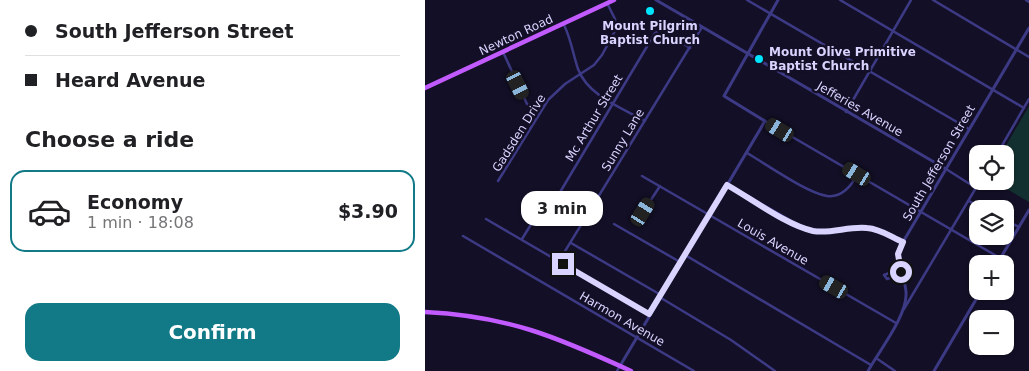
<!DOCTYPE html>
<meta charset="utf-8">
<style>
:root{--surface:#fff;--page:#f2f2f2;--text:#202124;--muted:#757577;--line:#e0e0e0;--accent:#127987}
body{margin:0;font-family:"DejaVu Sans",sans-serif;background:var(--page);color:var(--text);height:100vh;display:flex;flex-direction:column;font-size:19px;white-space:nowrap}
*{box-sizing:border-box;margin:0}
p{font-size:16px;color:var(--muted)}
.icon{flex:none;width:28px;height:28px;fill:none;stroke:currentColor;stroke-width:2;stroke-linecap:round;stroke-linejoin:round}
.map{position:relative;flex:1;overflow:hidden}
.drawer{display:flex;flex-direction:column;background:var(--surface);width:425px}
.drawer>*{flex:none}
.guide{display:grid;align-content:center;height:110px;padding:0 25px;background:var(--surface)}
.tools{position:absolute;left:544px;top:145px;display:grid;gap:10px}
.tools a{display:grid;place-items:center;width:45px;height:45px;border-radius:10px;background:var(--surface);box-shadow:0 1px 4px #0004;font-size:25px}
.end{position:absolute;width:22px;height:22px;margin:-11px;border:6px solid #d9d4ff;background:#111;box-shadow:0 0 0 2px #111}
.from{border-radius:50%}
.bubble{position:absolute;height:35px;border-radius:15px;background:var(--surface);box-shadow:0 1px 4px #0004;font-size:16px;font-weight:700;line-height:35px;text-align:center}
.car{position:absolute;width:15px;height:30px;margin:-15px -8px;border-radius:6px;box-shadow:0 0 4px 1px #0007;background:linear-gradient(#222 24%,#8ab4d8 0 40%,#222 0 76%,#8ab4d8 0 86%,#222 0)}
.guide b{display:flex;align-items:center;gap:18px;height:48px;font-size:19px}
.guide b+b{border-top:1px solid var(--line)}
.guide i{width:12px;height:12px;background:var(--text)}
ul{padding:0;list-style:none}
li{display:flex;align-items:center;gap:15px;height:82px;margin:0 10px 8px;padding:0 15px;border:2px solid transparent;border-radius:15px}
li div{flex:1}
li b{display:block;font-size:19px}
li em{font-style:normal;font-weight:700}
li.active{border-color:var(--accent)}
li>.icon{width:45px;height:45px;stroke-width:1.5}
h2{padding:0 25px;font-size:22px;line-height:60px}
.button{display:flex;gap:10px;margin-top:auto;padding:10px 25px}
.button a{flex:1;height:58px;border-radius:15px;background:var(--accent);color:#fff;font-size:20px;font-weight:700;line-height:58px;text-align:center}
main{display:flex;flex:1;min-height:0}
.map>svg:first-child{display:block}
.green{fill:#12302f}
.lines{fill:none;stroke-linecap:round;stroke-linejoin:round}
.minor{stroke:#3d3a85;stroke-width:2.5}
.tertiary{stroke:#3d3a85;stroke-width:3}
.primary{stroke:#c25bff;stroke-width:4.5}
.route{stroke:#d9d4ff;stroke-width:6}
.poi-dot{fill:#00e5ff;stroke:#130f26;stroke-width:2}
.labels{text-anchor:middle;stroke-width:5;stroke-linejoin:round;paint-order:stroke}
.poi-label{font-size:12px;font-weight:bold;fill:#d9d4ff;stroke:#130f26}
.street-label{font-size:12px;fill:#d9d4ff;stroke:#130f26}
</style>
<main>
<section class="drawer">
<div class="guide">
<b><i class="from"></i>South Jefferson Street</b>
<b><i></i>Heard Avenue</b>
</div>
<h2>Choose a ride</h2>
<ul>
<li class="active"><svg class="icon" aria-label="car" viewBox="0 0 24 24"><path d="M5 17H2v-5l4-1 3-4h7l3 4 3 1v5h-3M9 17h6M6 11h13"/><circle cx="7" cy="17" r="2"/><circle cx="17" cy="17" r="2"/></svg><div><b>Economy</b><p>1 min · 18:08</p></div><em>$3.90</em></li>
</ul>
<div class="button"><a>Confirm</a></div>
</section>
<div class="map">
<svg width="604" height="371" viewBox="0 0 604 371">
<rect width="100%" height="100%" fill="#130f26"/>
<path class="green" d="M604,106V202L568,181H580V154H576Z"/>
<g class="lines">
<path class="minor" d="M322,0L544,129
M415,0L599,108
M508,0L604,57
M601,0L604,2
M139,25C146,39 148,54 153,69C163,96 197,108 220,121
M78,52L102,104L114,113
M421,112L486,0
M340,121L575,258
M322,153C341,164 382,193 402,196C416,198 427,186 432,174
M572,154L604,99
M521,169L551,188
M217,176L471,323
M73,181L123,100L140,84L169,65L177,55L191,29L190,19L182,3
M303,185L379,228L406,232L443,228L459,232L478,242
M544,201L559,209
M218,212L235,186
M61,219L224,314
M580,220L594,227
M189,224L255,262
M38,236L269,371
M97,239L113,213L125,209L230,33L236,30L265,48
M146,243L236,295
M260,255L446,365
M134,261L277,27
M475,269L459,275L462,279L476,274
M236,298L306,340L350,371
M479,309L555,181
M451,358L470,371
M192,371L195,366"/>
<path class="tertiary" d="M231,0L521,169
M572,264L604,210
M195,366L340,121L299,96L353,0
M443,371C454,351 483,315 481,292C480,276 470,264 475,247L604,28
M509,371L556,291"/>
<path class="primary" d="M0,88L189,0
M0,312C83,316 132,337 206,371"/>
</g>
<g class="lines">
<path class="route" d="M138,264L224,314L302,185C327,199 361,225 388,231C406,234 424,226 442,228C456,229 466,237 478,242L473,254L476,272"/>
</g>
<g class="poi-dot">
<circle cx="225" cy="11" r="5"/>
<circle cx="334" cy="59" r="5"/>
</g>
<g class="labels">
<g class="poi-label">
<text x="225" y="30">Mount Pilgrim<tspan x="225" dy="14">Baptist Church</tspan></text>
<text x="344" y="56" text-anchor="start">Mount Olive Primitive<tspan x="344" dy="14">Baptist Church</tspan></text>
</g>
<g class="street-label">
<text transform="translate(91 35) rotate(-25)" y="4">Newton Road</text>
<text transform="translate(435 109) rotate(30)" y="4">Jefferies Avenue</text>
<text transform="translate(169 118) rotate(-59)" y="4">Mc Arthur Street</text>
<text transform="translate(94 133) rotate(-58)" y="4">Gadsden Drive</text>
<text transform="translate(198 140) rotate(-59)" y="4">Sunny Lane</text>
<text transform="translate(514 163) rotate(-60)" y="4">South Jefferson Street</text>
<text transform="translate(348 242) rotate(30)" y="4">Louis Avenue</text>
<text transform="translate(197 319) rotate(30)" y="4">Harmon Avenue</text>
</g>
</g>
</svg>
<div class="tools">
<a><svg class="icon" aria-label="locate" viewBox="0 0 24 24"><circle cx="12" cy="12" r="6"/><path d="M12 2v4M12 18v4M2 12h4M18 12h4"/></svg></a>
<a><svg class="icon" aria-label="layers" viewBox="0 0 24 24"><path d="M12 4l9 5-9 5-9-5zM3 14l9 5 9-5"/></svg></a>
<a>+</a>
<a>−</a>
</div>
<i class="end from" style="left:476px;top:272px"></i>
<i class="end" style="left:138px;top:264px"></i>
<div class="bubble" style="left:96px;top:191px;width:82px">3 min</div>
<i class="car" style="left:93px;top:85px;rotate:154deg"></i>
<i class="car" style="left:355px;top:130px;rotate:301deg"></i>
<i class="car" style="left:432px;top:174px;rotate:301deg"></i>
<i class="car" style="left:218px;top:212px;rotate:32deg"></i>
<i class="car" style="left:409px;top:287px;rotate:300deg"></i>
</div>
</main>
